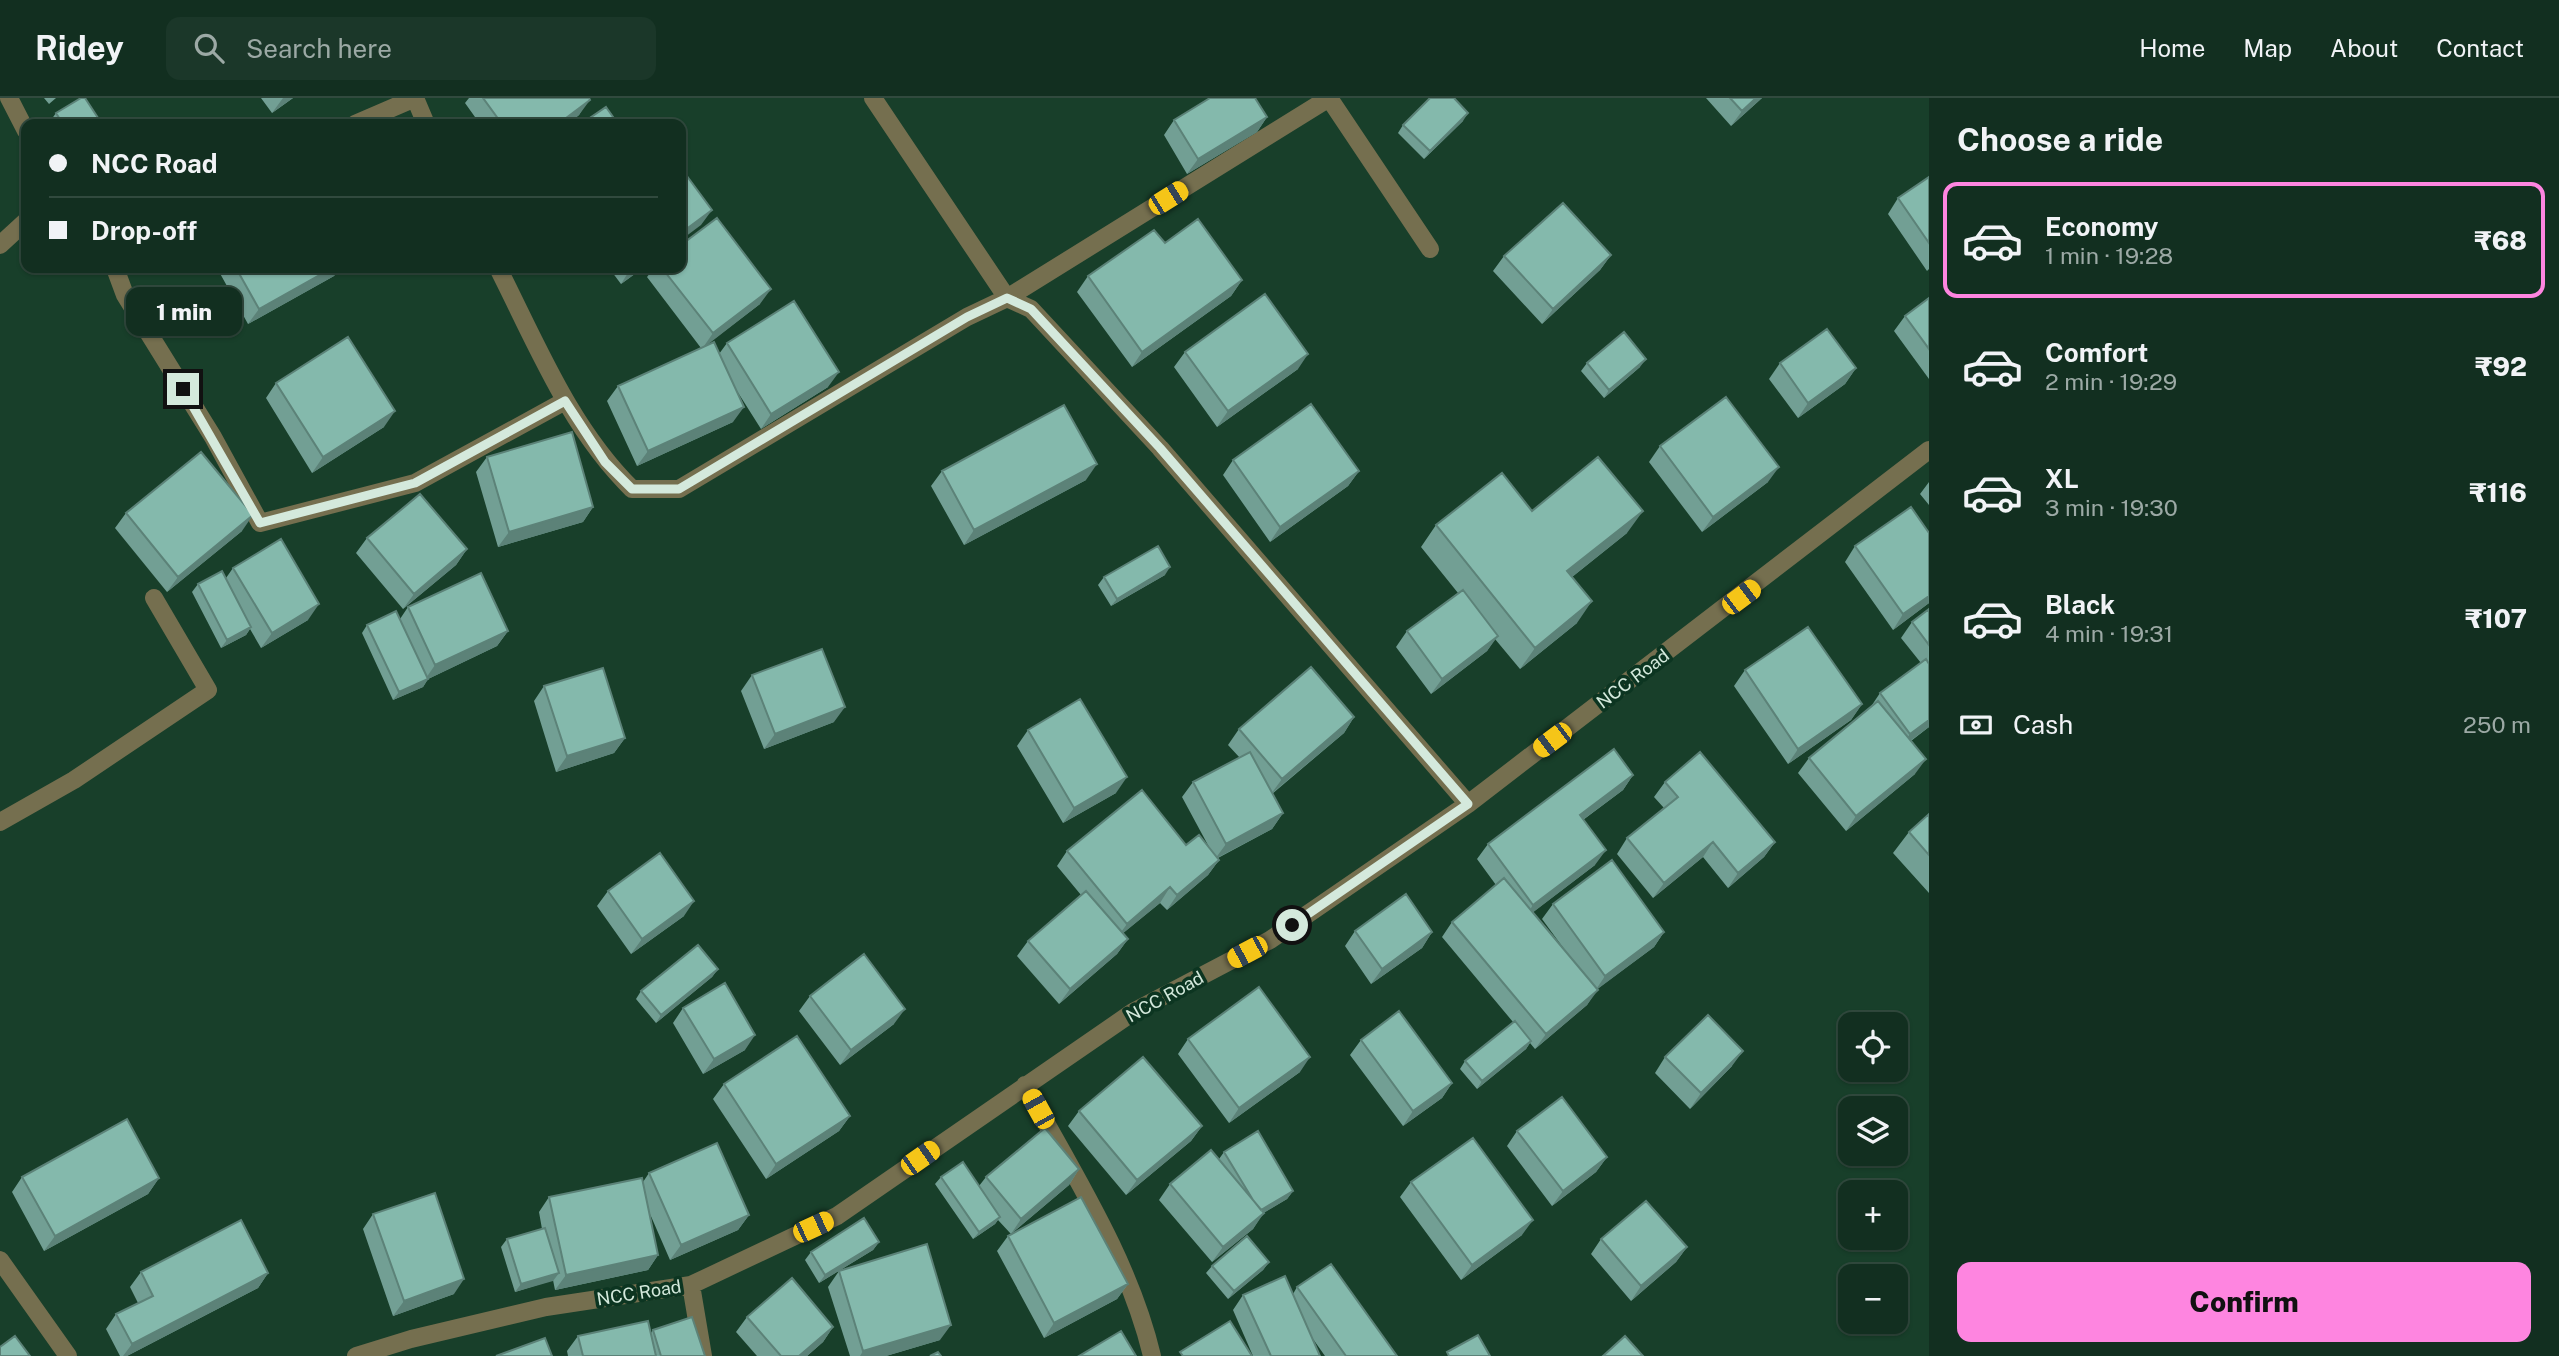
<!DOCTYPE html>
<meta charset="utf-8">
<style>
:root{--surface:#122f20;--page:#1b3729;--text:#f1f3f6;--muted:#9ca9a5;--line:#314a3e;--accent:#fe85e0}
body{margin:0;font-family:"Public Sans",sans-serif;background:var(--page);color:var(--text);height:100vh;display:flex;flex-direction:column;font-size:26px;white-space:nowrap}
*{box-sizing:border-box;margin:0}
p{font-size:23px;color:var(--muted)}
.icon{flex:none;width:38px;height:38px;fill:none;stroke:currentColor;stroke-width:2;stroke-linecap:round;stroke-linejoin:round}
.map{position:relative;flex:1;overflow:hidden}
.side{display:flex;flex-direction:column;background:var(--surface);width:630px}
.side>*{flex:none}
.hud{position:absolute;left:21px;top:21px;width:665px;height:154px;border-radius:14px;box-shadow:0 2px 5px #0004,0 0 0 2px var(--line);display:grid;align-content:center;height:154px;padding:0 28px;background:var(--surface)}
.tools{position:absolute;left:1838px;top:914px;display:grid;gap:14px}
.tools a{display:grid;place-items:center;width:70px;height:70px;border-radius:14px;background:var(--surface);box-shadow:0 2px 5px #0004,0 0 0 2px var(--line);font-size:35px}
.end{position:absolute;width:32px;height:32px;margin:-16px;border:9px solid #d4e9dc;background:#111;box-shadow:0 0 0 4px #111}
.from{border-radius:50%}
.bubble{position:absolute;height:49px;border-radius:14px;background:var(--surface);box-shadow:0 2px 5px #0004,0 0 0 2px var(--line);font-size:23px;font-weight:800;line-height:49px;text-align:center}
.car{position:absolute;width:21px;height:42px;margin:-21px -10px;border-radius:9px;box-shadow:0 0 5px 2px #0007;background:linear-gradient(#f5c518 24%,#345 0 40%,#f5c518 0 76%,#345 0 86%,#f5c518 0)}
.hud b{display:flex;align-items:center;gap:24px;height:66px;font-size:26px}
.hud b+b{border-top:2px solid var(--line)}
.hud i{width:18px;height:18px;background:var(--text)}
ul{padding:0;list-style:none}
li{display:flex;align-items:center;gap:21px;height:116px;margin:0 14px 10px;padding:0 14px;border:4px solid transparent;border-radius:14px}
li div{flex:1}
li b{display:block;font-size:26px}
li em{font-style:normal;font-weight:800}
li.active{border-color:var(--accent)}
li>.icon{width:63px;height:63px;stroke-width:1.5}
h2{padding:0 28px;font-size:32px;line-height:84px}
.pay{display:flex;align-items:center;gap:18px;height:77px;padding:0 28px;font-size:26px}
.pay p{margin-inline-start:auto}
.action{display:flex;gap:14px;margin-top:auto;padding:14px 28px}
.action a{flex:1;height:80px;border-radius:14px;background:var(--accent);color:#111;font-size:28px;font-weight:800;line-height:80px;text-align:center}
header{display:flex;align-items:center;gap:42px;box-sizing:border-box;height:98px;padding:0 35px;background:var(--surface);border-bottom:2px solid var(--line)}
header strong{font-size:33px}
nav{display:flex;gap:38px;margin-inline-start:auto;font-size:24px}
.search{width:490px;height:63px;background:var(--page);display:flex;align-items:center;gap:18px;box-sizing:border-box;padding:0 24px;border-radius:14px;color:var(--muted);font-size:26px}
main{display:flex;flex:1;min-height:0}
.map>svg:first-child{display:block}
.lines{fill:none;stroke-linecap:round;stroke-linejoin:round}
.minor{stroke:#756f4f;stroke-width:18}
.wall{fill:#729f94}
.shaded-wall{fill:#5c8278}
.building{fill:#84b9ac;stroke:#5c8278;stroke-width:2}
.route{stroke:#d4e9dc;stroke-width:9}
.labels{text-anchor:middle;stroke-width:7;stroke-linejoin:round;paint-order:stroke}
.street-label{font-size:18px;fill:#d4e9dc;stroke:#0c3521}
</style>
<header>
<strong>Ridey</strong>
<div class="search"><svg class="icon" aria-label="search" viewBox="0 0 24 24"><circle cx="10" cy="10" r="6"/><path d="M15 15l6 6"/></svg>Search here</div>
<nav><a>Home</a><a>Map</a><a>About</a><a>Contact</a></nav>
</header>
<main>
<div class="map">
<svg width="1929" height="1258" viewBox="0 0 1929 1258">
<rect width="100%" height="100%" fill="#183f2a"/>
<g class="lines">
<path class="minor" d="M9,0L26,33
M415,0L426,26
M873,0L1007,200L1329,0
M1329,0L1430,151
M355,26L413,1
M0,147L26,123
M115,170L125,197L213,339L260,425L415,385L565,303
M498,170C537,247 570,330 632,391H679L967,219L1007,200L1031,211L1160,350L1468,706
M0,724L74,682L208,592L154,500
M1025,987C1072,1074 1129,1161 1152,1258
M0,1162L68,1258
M691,1187L703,1258
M356,1258L411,1241L546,1209L691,1187L837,1118L1133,914L1270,842L1468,706L1929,352"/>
</g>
<path class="wall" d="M44,0H56L49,6Z
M261,0H293L272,15Z
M469,0H589L579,17L568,26H480L465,5Z
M1706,0H1762L1731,28Z
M56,15L102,26H53L51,22Z
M1267,19L1257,34L1187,76L1164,37L1174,22Z
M1463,23L1424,61L1398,35L1403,27Z
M1929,79V171L1927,173L1888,116L1898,100Z
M1165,145L1242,182L1231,198L1132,269L1077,194L1088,178Z
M1611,157L1600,172L1542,226L1493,173L1504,158Z
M217,170H340L334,178L248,226Z
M609,170H643L621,186Z
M654,170H681L760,206L706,247L719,256L727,245L828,289L761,331L737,293L733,324L637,368L607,303L618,288L701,250L647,179Z
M1929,200V281L1894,233L1905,218Z
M1185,254L1298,271L1217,329L1174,269Z
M1587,265L1640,269L1604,300L1581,273Z
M1780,265L1856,270L1845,286L1798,320L1769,281Z
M276,285L384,329L312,375L266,300Z
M1660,348L1768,384L1702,434L1649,364Z
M487,359L593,409L583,424L498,449L476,374Z
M1233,362L1359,373L1348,388L1270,444L1223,377Z
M942,373L1086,382L964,447L931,388Z
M1929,384V407L1920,396Z
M1532,413L1627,435L1572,479L1577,525L1520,571L1495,541L1487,553L1431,596L1396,549L1407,533L1458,495L1421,449L1436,427Z
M126,415L242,433L167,494L115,430Z
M1929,435V505L1893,532L1845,464L1855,448Z
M367,440L467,451L456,467L403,511L356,455Z
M233,470L308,522L261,550L250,531L246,537L221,550L192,494L198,486L226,480Z
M1165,477L1111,508L1098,487L1104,479Z
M408,509L508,533L497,548L428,581L423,589L393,602L362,535L367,527L400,521Z
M1929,511V629L1911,643L1915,676L1846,733L1798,675L1809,660L1870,610L1880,595L1921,565L1901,540L1912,524Z
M1745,572L1862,606L1851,622L1788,666L1734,588Z
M752,577L834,624L764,651L741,593Z
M544,588L625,640L614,655L556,674L534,603Z
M1354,619L1344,635L1272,696L1283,715L1272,731L1218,760L1219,762L1208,777L1167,812L1160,805L1123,835L1128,841L1117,856L1059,906L1017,858L1028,843L1081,797L1057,768L1067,753L1186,747L1209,749L1182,699L1193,684L1240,660L1228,647L1239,631Z
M1028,632L1116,695L1063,725L1017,648Z
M1633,677L1623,692L1583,722L1595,767L1533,814L1567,855L1542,821L1553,806L1664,834L1654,849L1597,891L1587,907L1535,951L1530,945L1526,951L1477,991L1460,971L1465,963L1513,924L1442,839L1452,824L1496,787L1477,761L1488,746Z
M1665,684L1775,744L1764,759L1728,790L1703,759L1653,800L1617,756L1627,740L1664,710L1654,699Z
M1929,716V795L1893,755L1909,734Z
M608,793L684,818L631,856L597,808Z
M1355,833L1432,834L1422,850L1371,886L1345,848Z
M718,871L712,879L656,925L636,901L641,893Z
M810,898L894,926L840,967L799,913Z
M683,910L745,952L703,976L673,925Z
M1188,941L1300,974L1229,1025L1178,956Z
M1361,942L1452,985L1442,1000L1403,1028L1350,957Z
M1665,959L1732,968L1690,1011L1655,975Z
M724,986L850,1018L839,1033L766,1081L713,1001Z
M1079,1013L1202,1028L1191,1043L1126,1097L1068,1028Z
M1517,1033L1607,1059L1596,1074L1552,1108L1507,1048Z
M1224,1054L1293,1093L1287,1101L1263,1115L1253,1131L1212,1164L1159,1102L1170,1086L1219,1061Z
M1079,1071L1069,1087L1011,1136L998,1122L995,1126L973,1141L935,1086L941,1079L979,1088L986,1079Z
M649,1075L749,1117L738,1132L670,1162L650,1116L658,1157L648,1172L555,1192L553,1182L515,1194L501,1149L507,1141L542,1131L539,1114L549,1099L643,1084Z
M22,1079L159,1080L148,1096L44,1153L12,1094Z
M1411,1084L1522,1137L1461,1182L1400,1099Z
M373,1116L454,1196L393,1218L363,1131Z
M1008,1138L1128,1186L1117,1201L1044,1240L997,1153Z
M1601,1141L1687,1149L1676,1164L1631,1203L1591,1156Z
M879,1144L873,1152L819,1185L805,1162L811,1154Z
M1269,1164L1263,1172L1228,1201L1206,1175L1212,1168Z
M839,1173L940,1242L886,1258H850L828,1189Z
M141,1174L268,1175L258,1190L127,1258H120L106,1231L116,1216L138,1205L130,1189Z
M1297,1189L1397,1258H1325L1313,1241L1320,1258H1253L1233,1212L1243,1197L1293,1196Z
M747,1219L833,1229L823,1244L807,1258H757L736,1234Z
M653,1232L705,1258H568L567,1253L578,1238L651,1235Z"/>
<path class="shaded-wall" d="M283,0H293L272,15Z
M1756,0H1762L1731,28L1742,13Z
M590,2L579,17L568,26H558Z
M1468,15L1463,23L1424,61L1430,53Z
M1267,19L1257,34L1187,76L1198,61Z
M712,112L701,127L681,142V135Z
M1611,157L1600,172L1542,226L1553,211Z
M332,170H340L334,178L248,226L259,211Z
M631,170H643L621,186Z
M1242,182L1231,198L1132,269L1142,254Z
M771,191L760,206L702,251L713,235Z
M1308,256L1298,271L1217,329L1228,313Z
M1646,261L1640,269L1604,300L1609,292Z
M1856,270L1845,286L1798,320L1808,305Z
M839,274L828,289L761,331L771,316Z
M744,309L733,324L637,368L648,353Z
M395,313L384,329L312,375L323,359Z
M1097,366L1086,382L964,447L974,432Z
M1779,369L1768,384L1702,434L1713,419Z
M1359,373L1348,388L1270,444L1280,429Z
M593,409L583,424L498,449L509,434Z
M1643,413L1627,435L1552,495L1567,473Z
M253,417L242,433L167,494L178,479Z
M467,451L456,467L403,511L414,496Z
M1170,469L1165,477L1111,508L1117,501Z
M1929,498V505L1893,532L1903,516Z
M1592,503L1577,525L1520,571L1535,550Z
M319,506L308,522L261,550L272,535Z
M251,529L246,537L221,550L227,542Z
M508,533L497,548L424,583L435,567Z
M1498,538L1487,553L1431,596L1442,581Z
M428,581L423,589L393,602L399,594Z
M1862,606L1851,622L1788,666L1798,651Z
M845,609L834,624L764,651L775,636Z
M1354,619L1344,635L1271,696L1282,681Z
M1929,622V629L1899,651L1910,636Z
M625,640L614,655L556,674L567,658Z
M1926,661L1915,676L1846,733L1856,718Z
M1633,677L1623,692L1569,732L1580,717Z
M1127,679L1116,695L1063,725L1074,710Z
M1283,715L1272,731L1215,761L1226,746Z
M1713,744L1703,759L1653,800L1664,785Z
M1775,744L1764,759L1728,790L1738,775Z
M1606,752L1595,767L1523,822L1533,807Z
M1219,762L1208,777L1167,812L1177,797Z
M1170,789L1160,805L1116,841L1127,826Z
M694,803L684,818L631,856L642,841Z
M1432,834L1422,850L1371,886L1382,871Z
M1664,834L1654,849L1595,893L1605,878Z
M1128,841L1117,856L1059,906L1070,891Z
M718,871L712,879L656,925L661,917Z
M1598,892L1587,907L1535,951L1546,936Z
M905,911L894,926L840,967L851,952Z
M755,937L745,952L703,976L714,961Z
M1531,943L1526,951L1477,991L1482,983Z
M1743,953L1732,968L1690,1011L1701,995Z
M1310,959L1300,974L1229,1025L1239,1010Z
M1452,985L1442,1000L1403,1028L1413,1013Z
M850,1018L839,1033L766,1081L776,1066Z
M1202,1028L1191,1043L1126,1097L1137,1082Z
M1607,1059L1596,1074L1552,1108L1563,1093Z
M1079,1071L1069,1087L1011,1136L1021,1121Z
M159,1080L148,1096L44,1153L55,1138Z
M1293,1093L1287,1101L1254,1121L1259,1113Z
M1264,1115L1253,1131L1212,1164L1223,1149Z
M749,1117L738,1132L670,1162L681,1147Z
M1000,1119L995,1126L973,1141L979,1134Z
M1533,1122L1522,1137L1461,1182L1472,1167Z
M879,1144L873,1152L819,1185L825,1177Z
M1687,1149L1676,1164L1631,1203L1641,1188Z
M658,1157L648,1172L555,1192L566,1177Z
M1269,1164L1263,1172L1228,1201L1234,1193Z
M268,1175L258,1190L127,1258H123L132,1246Z
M559,1175L553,1183L515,1194L521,1186Z
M464,1181L454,1196L393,1218L404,1203Z
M1128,1186L1117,1201L1044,1240L1054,1225Z
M951,1227L940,1242L886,1258H860L863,1253Z
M833,1229L823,1244L807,1258H799Z"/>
<path class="building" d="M81,0H85L102,26H63L56,15Z
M483,0H589L590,2L558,26H502Z
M1210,0H1255L1267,19L1198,61L1174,22Z
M1430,0H1454L1468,15L1430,53L1403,27Z
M1730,0H1756L1742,13Z
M606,9L618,26H581Z
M681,70L712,112L681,135Z
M1929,79V145L1898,100Z
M1563,105L1611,157L1553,211L1504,158Z
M717,120L771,191L713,235L662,170H681V147Z
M1198,121L1242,182L1142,254L1088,178L1154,132L1165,145Z
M236,170H332L259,211Z
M1265,196L1308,256L1228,313L1185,254Z
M1929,200V251L1905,218Z
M794,203L839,274L771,316L727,245Z
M1827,231L1856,270L1808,305L1780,265Z
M1624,234L1646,261L1609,292L1587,265Z
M348,239L395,313L323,359L276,285Z
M714,244L744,309L648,353L618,288Z
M1726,299L1779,369L1713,419L1660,348Z
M1311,306L1359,373L1280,429L1233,362Z
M1064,307L1097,366L974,432L942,373Z
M572,334L593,409L509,434L487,359Z
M201,354L253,417L178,479L126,415Z
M1598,359L1643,413L1567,473L1592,503L1535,550L1436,427L1502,375L1532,413Z
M420,396L467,451L414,496L367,440Z
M1911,409L1929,435V498L1903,516L1855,448Z
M281,441L319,506L272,535L233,470Z
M1158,448L1170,469L1117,501L1104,479Z
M222,473L251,529L227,542L198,486Z
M481,475L508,533L435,567L408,509Z
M1463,492L1498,538L1442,581L1407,533Z
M1929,511V547L1912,524Z
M396,513L428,581L399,594L367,527Z
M1808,529L1862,606L1798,651L1745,572Z
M822,551L845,609L775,636L752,577Z
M1926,561L1929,566V622L1910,636L1880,595Z
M1311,569L1354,619L1282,681L1239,631Z
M603,570L625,640L567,658L544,588Z
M1080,601L1127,679L1074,710L1028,632Z
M1878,603L1926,661L1856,718L1809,660Z
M1614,651L1633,677L1580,717L1606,752L1533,807L1488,746Z
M1250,654L1283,715L1226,746L1193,684Z
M1700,654L1775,744L1738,775L1713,744L1664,785L1627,740L1678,699L1665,684Z
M1142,692L1186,747L1199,737L1219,762L1177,797L1170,789L1127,826L1067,753Z
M1929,716V757L1909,734Z
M660,755L694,803L642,841L608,793Z
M1612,762L1664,834L1605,878L1553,806Z
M1504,780L1598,892L1546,936L1452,824Z
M1086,793L1128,841L1070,891L1028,843Z
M1406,796L1432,834L1382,871L1355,833Z
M698,847L718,871L661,917L641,893Z
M864,856L905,911L851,952L810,898Z
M725,885L755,937L714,961L683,910Z
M1259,889L1310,959L1239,1010L1188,941Z
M1399,913L1452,985L1413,1013L1361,942Z
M1708,917L1743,953L1701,995L1665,959Z
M1515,923L1531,943L1482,983L1465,963Z
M797,938L850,1018L776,1066L724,986Z
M1143,959L1202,1028L1137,1082L1079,1013Z
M1562,999L1607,1059L1563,1093L1517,1033Z
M127,1021L159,1080L55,1138L22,1079Z
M1045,1030L1079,1071L1021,1121L986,1079Z
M1258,1033L1293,1093L1261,1112L1253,1102L1224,1054Z
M1473,1040L1533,1122L1472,1167L1411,1084Z
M717,1045L749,1117L681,1147L649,1075Z
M1211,1052L1264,1115L1223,1149L1170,1086Z
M963,1064L1000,1119L979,1134L941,1079Z
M642,1080L658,1157L566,1177L549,1099Z
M435,1095L464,1181L404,1203L373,1116Z
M1081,1099L1128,1186L1054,1225L1008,1138Z
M1646,1103L1687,1149L1641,1188L1601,1141Z
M864,1120L879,1144L825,1177L811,1154Z
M241,1122L268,1175L132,1246L116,1216L153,1198L141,1174Z
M545,1130L559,1175L521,1186L507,1141Z
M1247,1138L1269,1164L1234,1193L1212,1168Z
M927,1146L951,1227L863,1253L839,1173Z
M1331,1166L1397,1258H1346L1297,1189Z
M1285,1178L1320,1258H1271L1243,1197Z
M792,1180L833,1229L799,1258H781L747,1219Z
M692,1219L705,1258H661L653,1232Z
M648,1223L656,1258H583L578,1238Z
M1230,1223L1252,1258H1183L1180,1254Z
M1121,1233L1136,1258H1079Z
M1478,1237L1490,1258H1449L1447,1254Z
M15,1238L30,1258H0V1249Z
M1625,1238L1643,1258H1603Z
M545,1240L552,1258H496Z
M938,1254L941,1258H930Z"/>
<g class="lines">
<path class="route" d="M183,291L260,425L415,385L565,303L605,364L632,391H679L967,219L1007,200L1031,211L1160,350L1468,706L1292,827"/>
</g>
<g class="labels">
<g class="street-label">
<text transform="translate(1633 581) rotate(-37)" y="6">NCC Road</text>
<text transform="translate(1165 899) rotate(-29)" y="6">NCC Road</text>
<text transform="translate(639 1195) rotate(-9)" y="6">NCC Road</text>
</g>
</g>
</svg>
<div class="tools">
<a><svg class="icon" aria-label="locate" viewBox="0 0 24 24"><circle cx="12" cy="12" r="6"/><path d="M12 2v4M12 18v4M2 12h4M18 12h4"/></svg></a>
<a><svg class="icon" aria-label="layers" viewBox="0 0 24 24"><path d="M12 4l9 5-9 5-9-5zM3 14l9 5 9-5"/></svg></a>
<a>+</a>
<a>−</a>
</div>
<i class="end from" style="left:1292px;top:827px"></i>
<i class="end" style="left:183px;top:291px"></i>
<div class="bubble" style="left:126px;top:189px;width:116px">1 min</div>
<i class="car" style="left:1168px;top:100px;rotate:58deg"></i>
<i class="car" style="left:1741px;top:499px;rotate:53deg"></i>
<i class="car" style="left:1552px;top:642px;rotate:233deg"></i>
<i class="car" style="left:1247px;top:854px;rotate:242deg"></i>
<i class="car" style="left:1038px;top:1011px;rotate:331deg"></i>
<i class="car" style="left:920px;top:1060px;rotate:55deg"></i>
<i class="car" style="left:813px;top:1129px;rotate:65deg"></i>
<div class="hud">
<b><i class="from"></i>NCC Road</b>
<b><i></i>Drop-off</b>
</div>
</div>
<section class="side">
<h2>Choose a ride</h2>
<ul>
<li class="active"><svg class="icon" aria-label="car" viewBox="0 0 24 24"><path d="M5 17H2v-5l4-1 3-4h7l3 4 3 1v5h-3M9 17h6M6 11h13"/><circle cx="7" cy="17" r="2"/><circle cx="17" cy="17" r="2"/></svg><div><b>Economy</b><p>1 min · 19:28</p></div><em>₹68</em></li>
<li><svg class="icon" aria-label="car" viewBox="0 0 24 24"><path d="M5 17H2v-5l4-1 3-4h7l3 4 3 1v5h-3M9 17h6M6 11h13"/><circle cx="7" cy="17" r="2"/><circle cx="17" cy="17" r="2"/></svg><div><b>Comfort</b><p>2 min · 19:29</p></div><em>₹92</em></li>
<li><svg class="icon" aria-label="car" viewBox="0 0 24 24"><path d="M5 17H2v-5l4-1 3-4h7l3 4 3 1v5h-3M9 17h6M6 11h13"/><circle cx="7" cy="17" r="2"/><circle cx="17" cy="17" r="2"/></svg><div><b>XL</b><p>3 min · 19:30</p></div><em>₹116</em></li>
<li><svg class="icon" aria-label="car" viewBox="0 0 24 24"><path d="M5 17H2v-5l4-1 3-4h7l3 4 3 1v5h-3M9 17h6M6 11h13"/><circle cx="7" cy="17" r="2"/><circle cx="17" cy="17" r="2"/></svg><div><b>Black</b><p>4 min · 19:31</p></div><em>₹107</em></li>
</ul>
<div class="pay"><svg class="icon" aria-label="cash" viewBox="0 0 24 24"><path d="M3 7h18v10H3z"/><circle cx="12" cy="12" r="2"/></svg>Cash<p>250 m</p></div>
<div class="action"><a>Confirm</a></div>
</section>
</main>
